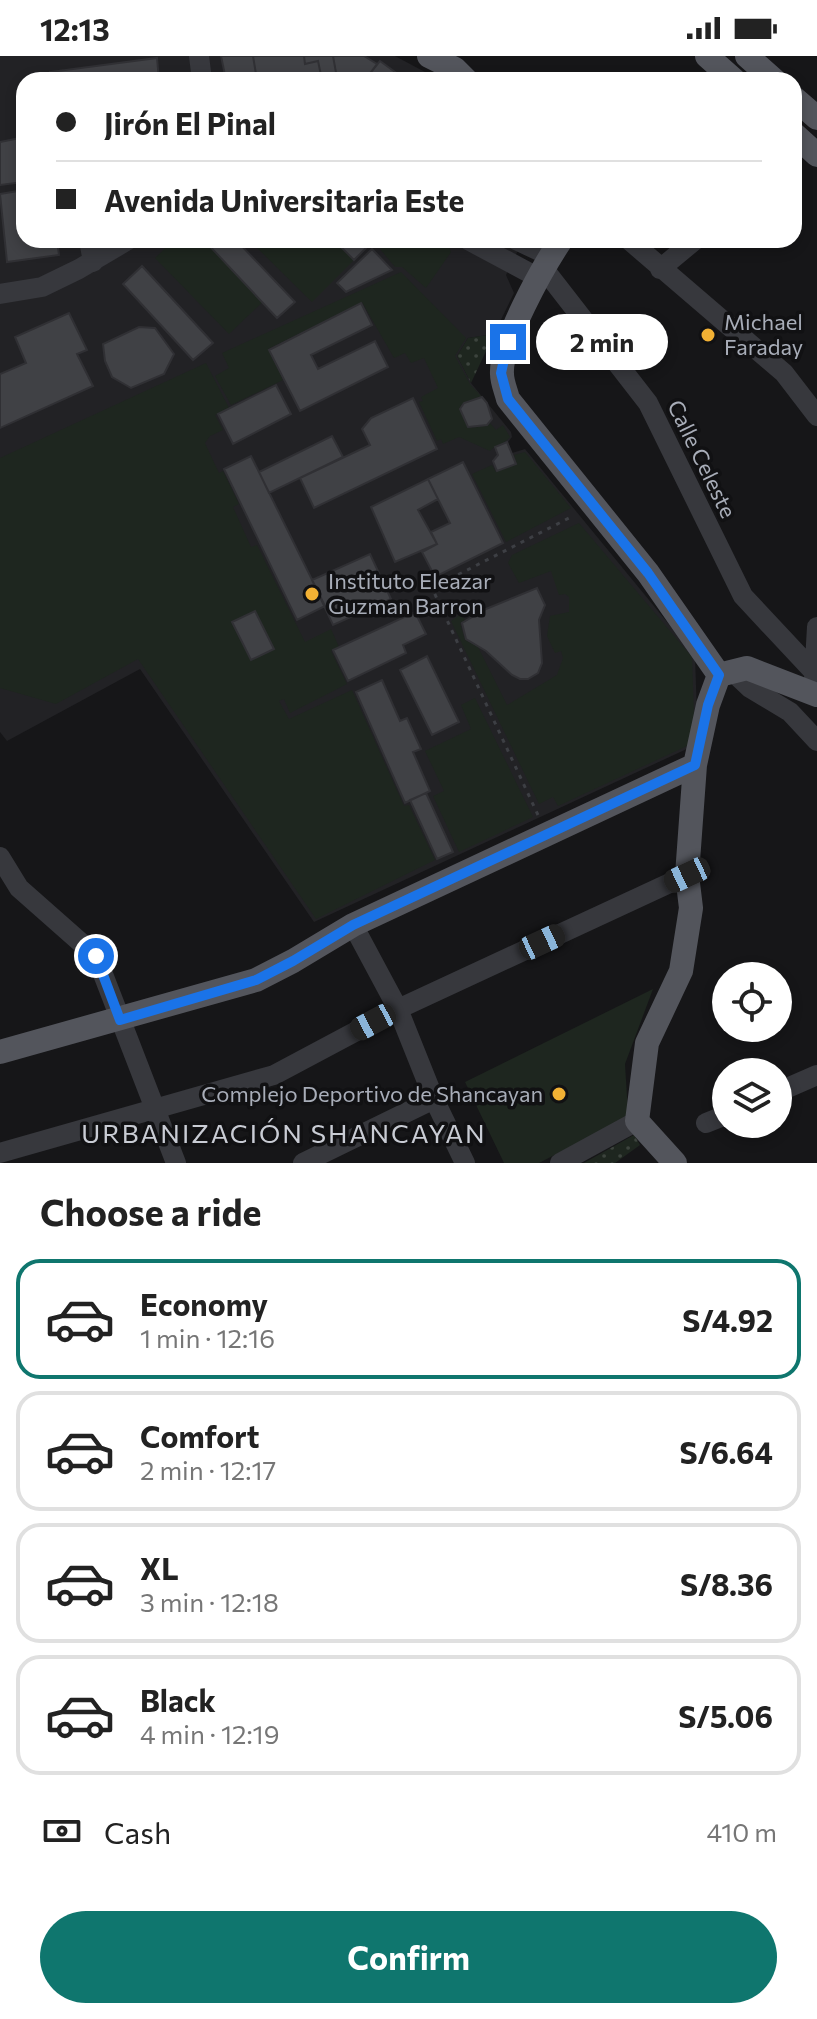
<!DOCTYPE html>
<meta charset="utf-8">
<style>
:root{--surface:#fff;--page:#f6f6f6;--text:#222;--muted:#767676;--line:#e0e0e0;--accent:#0f766e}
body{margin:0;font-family:Commissioner,sans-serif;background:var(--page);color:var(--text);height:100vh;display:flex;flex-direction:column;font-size:30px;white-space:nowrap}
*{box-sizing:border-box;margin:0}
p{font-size:26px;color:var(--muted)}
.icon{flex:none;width:44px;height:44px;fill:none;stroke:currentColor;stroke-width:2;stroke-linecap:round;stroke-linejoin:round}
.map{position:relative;height:1107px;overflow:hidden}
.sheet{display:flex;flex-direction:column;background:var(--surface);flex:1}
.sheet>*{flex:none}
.guide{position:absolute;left:16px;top:16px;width:786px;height:176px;border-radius:24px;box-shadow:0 4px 12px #0003;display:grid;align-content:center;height:176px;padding:0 40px;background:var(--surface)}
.controls{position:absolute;left:712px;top:906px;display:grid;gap:16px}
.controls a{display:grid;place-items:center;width:80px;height:80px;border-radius:50%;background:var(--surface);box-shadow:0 4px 12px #0003;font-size:40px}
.end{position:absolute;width:36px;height:36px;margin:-18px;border:10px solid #1a73e8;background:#fff;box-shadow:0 0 0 4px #fff}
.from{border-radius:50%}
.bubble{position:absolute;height:56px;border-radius:28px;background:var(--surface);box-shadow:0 4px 12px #0003;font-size:26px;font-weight:700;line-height:56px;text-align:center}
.car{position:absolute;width:24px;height:48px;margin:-24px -12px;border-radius:10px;box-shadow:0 0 6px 2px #0007;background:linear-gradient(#222 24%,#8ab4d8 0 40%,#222 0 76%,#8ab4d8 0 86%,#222 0)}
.guide b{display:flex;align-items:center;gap:28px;height:76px;font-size:30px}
.guide b+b{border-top:2px solid var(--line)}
.guide i{width:20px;height:20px;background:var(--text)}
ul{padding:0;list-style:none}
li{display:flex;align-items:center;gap:24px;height:120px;margin:0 16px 12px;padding:0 24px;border:4px solid var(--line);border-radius:24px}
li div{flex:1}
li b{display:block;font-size:30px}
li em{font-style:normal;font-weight:700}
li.current{border-color:var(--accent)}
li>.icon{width:72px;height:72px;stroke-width:1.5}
h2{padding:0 40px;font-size:36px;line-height:96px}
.pay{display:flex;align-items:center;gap:20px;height:88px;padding:0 40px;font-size:30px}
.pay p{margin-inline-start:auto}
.action{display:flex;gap:16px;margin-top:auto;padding:16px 40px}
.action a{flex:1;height:92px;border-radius:48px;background:var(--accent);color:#fff;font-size:32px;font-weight:700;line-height:92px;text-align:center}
.status{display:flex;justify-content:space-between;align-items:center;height:56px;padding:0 40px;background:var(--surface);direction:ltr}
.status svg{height:22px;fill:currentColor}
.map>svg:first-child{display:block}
.built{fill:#222225}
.grass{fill:#1e261f}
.park{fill:url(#park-dots)}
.building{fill:#404145;stroke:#303034;stroke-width:2}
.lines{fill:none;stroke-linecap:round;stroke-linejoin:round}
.path{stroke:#3d3f44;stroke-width:3;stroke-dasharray:4 6;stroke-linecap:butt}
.minor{stroke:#37383d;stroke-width:20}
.major{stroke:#53555c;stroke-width:24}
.route{stroke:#1a73e8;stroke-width:10}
.poi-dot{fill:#f2b134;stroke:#111113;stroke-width:3}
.labels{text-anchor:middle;stroke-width:7;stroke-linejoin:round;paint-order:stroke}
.poi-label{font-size:22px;fill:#a8adb8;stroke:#111113;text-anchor:start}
.street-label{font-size:22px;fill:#a8adb8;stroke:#111113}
.quarter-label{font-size:26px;letter-spacing:2px;fill:#c9ccd4;stroke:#111113}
</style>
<div class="status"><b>12:13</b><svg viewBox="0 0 49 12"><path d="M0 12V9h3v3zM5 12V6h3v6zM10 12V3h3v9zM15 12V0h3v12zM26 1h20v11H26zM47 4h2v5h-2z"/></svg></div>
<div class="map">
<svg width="817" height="1107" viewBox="0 0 817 1107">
<defs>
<pattern id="park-dots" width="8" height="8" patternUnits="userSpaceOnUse" patternTransform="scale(2)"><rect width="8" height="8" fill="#1e261f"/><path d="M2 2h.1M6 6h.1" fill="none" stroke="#3c433d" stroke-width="1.8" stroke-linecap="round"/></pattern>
</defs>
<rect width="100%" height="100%" fill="#161618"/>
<path class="built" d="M0,0H395L425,16L417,24H24V184H523L506,219L514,237L494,278L468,282L457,300L471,327L511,376L512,381L508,386L512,397L525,393L695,600L697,659L691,691L314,866L140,613L7,685L0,676Z"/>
<path class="grass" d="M174,184H218L271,238L229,278L155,202Z
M249,184H366L370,188L312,246Z
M388,184H437L449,191L451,196L426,232L402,211H395L380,193Z
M401,216L466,282L455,300L470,328L481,340L464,347L459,352L468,372L487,370L490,367L496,374L503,369L510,381C505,388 496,388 490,395L459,381L443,388L441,383L437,385L419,346L423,345L421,341L438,332L424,302L411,307L405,297L394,302L362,246L268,293L283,324L231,349L215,320L229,312L222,297Z
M206,307L229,352L215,359L223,374L210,380L205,387L219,417L223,415L239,448L233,451L251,491L257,489L305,586L331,573L339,591L331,595L347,628L290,657L284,643L279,645L289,663L352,634L404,750L409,749L435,804L316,863L138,603L56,648L0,632V402Z
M525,396L571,452L506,486L472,418L492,409L496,416L517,408L514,399Z
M579,467L692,601L694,660L689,689L558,750L553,741L539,748L451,565L461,558L465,564L460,567L465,584L478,591L507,649L557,619L563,602L561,595L555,597L547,580L550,560L569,556V541L565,538L559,539L551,515L519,527L508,507L512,499Z
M475,642L533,761L459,796L433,740L444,735L425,695L471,673L461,649Z
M653,933L625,1008L628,1057L626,1062L539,1107H504L465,1026Z"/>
<path class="park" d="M494,278L471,327L457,300L468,282Z
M634,1079L640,1089L615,1107H584Z"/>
<path class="building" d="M221,0H253L256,18L226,24Z
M253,0H304L305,8L318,5L322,24H236L256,18Z
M304,0H333L337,22L322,24L318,5L305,8Z
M333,0H364L377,8L365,24H359L351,19L348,24H341L337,22Z
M157,2L159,24H51L50,16Z
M380,5L406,24H365Z
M20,82L24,126L0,129V86Z
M24,134V184H57L59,199L7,206L0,138Z
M204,184H236L295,246L277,262Z
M334,184H366L370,188L354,204Z
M372,193L392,214L346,236L337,227Z
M142,210L213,287L193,304L123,228Z
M361,247L372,269L311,299L318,313L375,285L388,311L300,355L269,294Z
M69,257L87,294L77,298L93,330L0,372V318L26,307L15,281Z
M139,271L155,272L174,298L164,318L131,332L112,321L105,305L103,288Z
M276,329L291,358L233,388L218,358Z
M482,341L487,347L492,363L487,369L468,371L460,353L464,347Z
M413,342L437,393L314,452L300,422L370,389L362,373L371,362Z
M332,380L343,401L269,437L259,416Z
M507,386L516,408L497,415L493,405L498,399L495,391Z
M251,400L325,550L297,564L224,413Z
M463,406L503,487L435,521L422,496L437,488L431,476L450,467L428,423Z
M428,423L438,443L418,454L437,488L395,506L371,451Z
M370,498L391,543L333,569L312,524Z
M537,532L545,549L539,564L542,607L538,617L528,623H520L512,619L486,595L466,583L462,567L486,553Z
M255,555L274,593L251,604L232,566Z
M415,556L426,578L403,589L406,597L348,625L333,594Z
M427,600L459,666L432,679L400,614Z
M382,624L400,665L407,662L421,693L413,696L430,735L405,747L356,636Z
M426,737L453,796L437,803L410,744Z"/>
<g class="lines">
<path class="path" d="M538,759L432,532L573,460"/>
<path class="minor" d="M199,0L202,24
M89,184L93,206
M468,184L539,222
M516,184L550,200
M629,184L784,317L817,360
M544,213L648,347L743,540L814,616
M660,213L695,184
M0,238L42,231L79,213L128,184
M732,615L750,632L790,656L817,685
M814,623L817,571
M0,801L19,832L96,900L176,1107
M353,869L398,953L434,1043L465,1107
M778,1036L817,1019
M706,1067L726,1059
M0,1097L274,1019L398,953L687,819
M303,1107L434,1043
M560,1107L637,1065"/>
<path class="major" d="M429,0L455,13L466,24
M707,0L734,24
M747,0L774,24
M794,42L817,62
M794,78L817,99
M561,184C543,211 500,287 502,318C502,326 506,335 508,343L648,517L719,619
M0,996L256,924L293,905L353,869L695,709
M675,1107L637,1065L647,987L681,915L691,852L687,819L695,709L708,649L719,619L747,612L817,639"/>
</g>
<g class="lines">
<path class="route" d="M96,900L120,964L256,924L293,905L353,869L695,709L708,649L719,619L648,517L508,343L501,317L508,286"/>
</g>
<g class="poi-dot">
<circle cx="708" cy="279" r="8"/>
<circle cx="312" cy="538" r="8"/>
<circle cx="559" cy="1038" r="8"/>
</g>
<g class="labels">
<g class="poi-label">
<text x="724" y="274">Michael<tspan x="724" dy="25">Faraday</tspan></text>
<text x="328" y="533">Instituto Eleazar<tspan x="328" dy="25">Guzman Barron</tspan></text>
<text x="543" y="1046" text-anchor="end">Complejo Deportivo de Shancayan</text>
</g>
<g class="street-label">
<text transform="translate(702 403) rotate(64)" y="8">Calle Celeste</text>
</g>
<g class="quarter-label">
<text x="284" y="1087">URBANIZACIÓN SHANCAYAN</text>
</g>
</g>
</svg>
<div class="controls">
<a><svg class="icon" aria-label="locate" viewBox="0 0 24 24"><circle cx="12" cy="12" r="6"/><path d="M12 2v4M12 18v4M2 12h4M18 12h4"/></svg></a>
<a><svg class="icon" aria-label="layers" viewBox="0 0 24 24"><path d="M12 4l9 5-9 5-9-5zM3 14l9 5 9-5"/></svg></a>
</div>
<i class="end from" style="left:96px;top:900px"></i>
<i class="end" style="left:508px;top:286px"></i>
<div class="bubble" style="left:536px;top:258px;width:132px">2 min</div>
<i class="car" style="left:687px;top:819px;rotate:245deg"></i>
<i class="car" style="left:542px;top:886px;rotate:65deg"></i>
<i class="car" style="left:373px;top:966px;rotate:242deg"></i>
<div class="guide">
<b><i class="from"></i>Jirón El Pinal</b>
<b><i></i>Avenida Universitaria Este</b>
</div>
</div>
<section class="sheet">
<h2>Choose a ride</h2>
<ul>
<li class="current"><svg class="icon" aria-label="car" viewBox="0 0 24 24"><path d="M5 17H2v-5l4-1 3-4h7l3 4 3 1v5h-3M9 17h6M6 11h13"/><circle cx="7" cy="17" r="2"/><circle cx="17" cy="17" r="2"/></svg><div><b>Economy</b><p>1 min · 12:16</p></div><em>S/4.92</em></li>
<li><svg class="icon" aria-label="car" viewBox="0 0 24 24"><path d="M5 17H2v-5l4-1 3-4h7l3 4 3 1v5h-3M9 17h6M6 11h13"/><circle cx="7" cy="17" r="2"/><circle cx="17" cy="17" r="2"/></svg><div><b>Comfort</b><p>2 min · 12:17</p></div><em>S/6.64</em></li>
<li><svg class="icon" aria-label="car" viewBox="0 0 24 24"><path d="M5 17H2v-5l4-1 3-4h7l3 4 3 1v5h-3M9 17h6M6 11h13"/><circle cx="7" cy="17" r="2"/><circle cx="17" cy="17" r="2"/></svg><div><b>XL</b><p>3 min · 12:18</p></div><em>S/8.36</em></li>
<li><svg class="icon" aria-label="car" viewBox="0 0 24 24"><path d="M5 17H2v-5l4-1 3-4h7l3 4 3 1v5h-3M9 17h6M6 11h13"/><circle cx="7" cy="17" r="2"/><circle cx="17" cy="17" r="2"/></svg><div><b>Black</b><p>4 min · 12:19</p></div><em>S/5.06</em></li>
</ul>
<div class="pay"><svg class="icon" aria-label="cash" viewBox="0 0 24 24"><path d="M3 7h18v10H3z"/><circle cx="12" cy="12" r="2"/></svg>Cash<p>410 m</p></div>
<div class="action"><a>Confirm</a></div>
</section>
